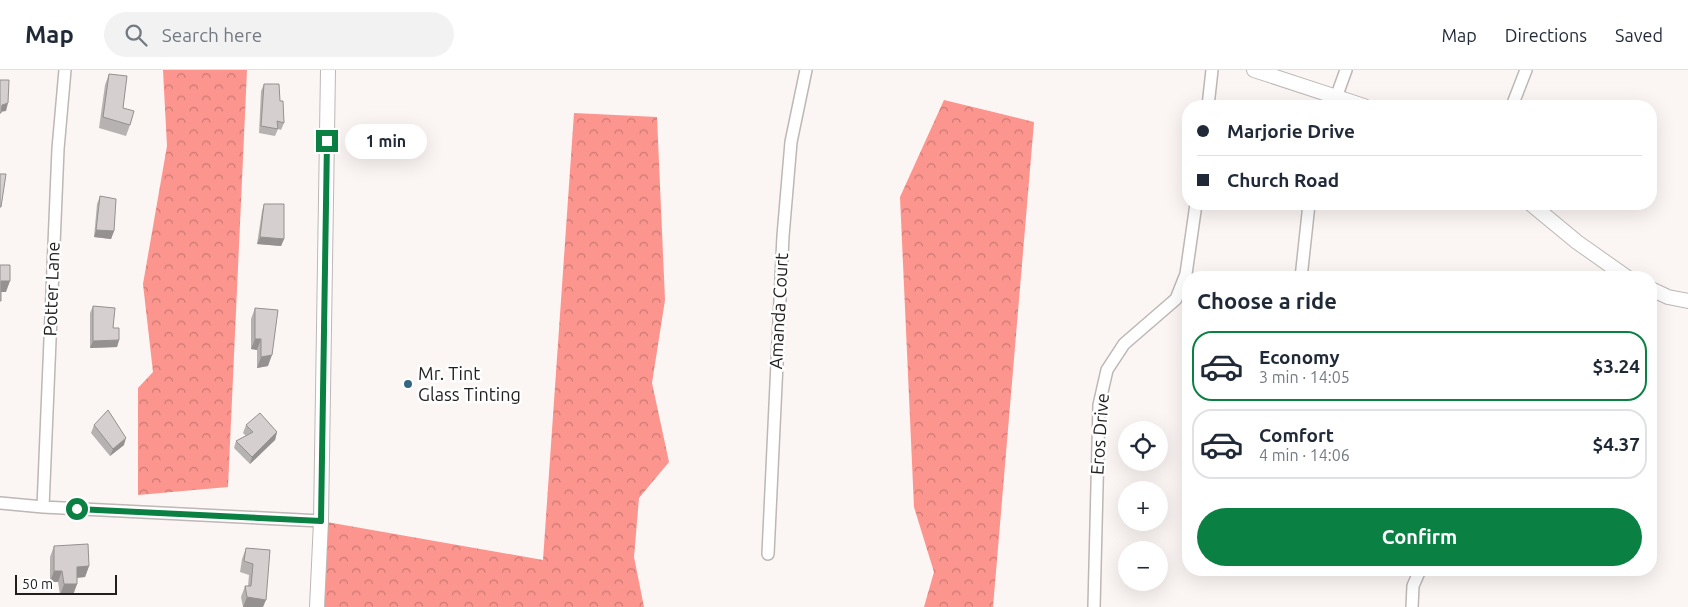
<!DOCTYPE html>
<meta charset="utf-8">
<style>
:root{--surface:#fff;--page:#f2f2f3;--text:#1f2937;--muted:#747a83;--line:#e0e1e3;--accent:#0b8043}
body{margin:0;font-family:Ubuntu,sans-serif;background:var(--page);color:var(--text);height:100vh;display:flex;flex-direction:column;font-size:19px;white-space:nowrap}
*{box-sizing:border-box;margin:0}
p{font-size:16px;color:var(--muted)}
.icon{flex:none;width:28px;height:28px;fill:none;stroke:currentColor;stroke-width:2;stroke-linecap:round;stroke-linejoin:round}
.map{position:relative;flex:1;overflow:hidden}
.panel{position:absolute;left:1182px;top:201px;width:475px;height:305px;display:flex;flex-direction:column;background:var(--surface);border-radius:20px;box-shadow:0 5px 20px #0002}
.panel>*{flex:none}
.banner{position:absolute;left:1182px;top:30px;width:475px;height:110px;border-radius:20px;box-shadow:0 5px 20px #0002;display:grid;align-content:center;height:110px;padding:0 15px;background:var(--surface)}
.buttons{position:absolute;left:1118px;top:351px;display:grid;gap:10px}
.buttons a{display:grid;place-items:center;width:50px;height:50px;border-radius:50%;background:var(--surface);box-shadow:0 5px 20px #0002;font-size:25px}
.scale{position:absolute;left:15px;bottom:12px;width:102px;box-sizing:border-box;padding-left:5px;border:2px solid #211e1e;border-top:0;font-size:14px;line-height:18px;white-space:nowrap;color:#211e1e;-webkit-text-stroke:4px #fff;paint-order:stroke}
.end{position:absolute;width:22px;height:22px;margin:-11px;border:6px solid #0b8043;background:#fff;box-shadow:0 0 0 2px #fff}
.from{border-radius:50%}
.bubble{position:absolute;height:35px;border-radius:18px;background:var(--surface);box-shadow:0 5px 20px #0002;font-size:16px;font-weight:700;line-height:35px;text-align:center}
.banner b{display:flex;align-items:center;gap:18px;height:48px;font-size:19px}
.banner b+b{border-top:1px solid var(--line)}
.banner i{width:12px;height:12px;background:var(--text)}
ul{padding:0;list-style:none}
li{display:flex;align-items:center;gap:15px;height:70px;margin:0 10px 8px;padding:0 5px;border:2px solid var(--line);border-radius:20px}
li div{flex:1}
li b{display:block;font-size:19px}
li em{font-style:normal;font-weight:700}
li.current{border-color:var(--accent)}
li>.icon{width:45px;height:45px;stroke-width:1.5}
h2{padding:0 15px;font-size:22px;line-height:60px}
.primary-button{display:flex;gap:10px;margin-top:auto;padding:10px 15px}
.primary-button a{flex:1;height:58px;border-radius:30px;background:var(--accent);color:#fff;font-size:20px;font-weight:700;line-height:58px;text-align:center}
header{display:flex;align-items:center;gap:30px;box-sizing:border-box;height:70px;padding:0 25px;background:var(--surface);border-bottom:1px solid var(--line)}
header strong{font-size:24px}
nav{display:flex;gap:28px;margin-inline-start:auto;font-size:18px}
.search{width:350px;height:45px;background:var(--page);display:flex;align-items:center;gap:12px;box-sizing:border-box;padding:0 18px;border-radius:28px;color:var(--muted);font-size:19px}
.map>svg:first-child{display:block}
.forest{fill:url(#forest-crowns)}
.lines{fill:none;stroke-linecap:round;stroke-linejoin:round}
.minor-casing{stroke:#bdb7b6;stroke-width:14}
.tertiary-casing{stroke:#bdb7b6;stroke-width:16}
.minor{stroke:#fff;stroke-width:11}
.tertiary{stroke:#fff;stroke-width:14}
.wall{fill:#b7b2b2}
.shaded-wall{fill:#959191}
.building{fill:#d5cfcf;stroke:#959191}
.route{stroke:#0b8043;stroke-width:6}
.poi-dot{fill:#326683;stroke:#fff;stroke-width:2}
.labels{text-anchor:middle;stroke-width:5;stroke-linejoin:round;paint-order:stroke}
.street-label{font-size:18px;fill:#211e1e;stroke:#fff}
.poi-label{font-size:18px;fill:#211e1e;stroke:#fff;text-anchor:start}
</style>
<header>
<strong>Map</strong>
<div class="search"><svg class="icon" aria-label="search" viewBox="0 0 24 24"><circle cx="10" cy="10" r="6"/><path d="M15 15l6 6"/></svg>Search here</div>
<nav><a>Map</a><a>Directions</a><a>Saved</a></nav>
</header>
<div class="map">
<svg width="1688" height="537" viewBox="0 0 1688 537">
<defs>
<pattern id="forest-crowns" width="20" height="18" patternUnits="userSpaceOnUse" patternTransform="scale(1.25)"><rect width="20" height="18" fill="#fb958e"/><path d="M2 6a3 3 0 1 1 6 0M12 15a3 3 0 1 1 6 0" fill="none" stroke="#cb7973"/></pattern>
</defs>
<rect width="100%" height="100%" fill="#fbf5f4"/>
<path class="forest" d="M163,0H247L228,417L138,425V318L153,302L143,214L167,76Z
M944,30L1034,52L993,537H924L934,502L914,437L900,127Z
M574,43L657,47L665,230L652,313L669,392L639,428L634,487L644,537H318L321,451L543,490Z"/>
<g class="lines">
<g class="minor-casing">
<path id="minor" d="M1208,36L1212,0
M1333,36L1346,0
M1512,36L1526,0
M1301,208L1309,134
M0,433L43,437L321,451
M43,437L58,79L65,0
M768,484L783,166L791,72L806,0
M1094,537L1099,335L1107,300L1124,274L1176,229L1186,204L1196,134
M1412,537L1413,516L1420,500"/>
</g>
<g class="tertiary-casing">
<path id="tertiary" d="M1254,0L1364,36
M1531,134L1577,172L1628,208
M1651,219L1668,227L1688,231
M317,537L321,451L328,0"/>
</g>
<use href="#minor" class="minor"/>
<use href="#tertiary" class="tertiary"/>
</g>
<path class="wall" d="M109,4L130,55L126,66L99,58L105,15Z
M264,14L280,31L284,53L281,60L278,59L275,66L259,63L261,21Z
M100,126L114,161L111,169L94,167L97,134Z
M264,134L284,169L281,176L257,174L262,141Z
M93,236L113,258L119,270L117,277L90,278V243Z
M255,238L268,296L257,298V280L251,279V249Z
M94,355L124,375L110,386L91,363Z
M246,355L277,362L275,370L250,394L234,378L236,371L246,366L243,363Z
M54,476L89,496L85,507L77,508V514L73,525H60L58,512H50V487Z
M246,478L270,480L263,537H243L241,527L245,516H248L249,505L240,502L242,489Z"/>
<path class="shaded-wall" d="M8,33L6,41L0,42L2,35Z
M96,160L114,161L111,169L94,167Z
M260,167L284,169L281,176L257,174Z
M1,211H10L6,222H0Z
M255,269H261L257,280L251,279Z
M119,270L117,277L90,278L93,271Z
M272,285L268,296L257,298L261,287Z
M277,362L275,370L250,394L252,387Z
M126,368L124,375L110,386L113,379Z
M89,496L85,507L73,508L77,497Z
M54,501H62L58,512H50Z
M64,514H77L73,525H60Z
M247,527L266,530L263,537H243Z"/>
<path class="building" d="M109,4L127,6L123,38L134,41L130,55L103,47Z
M0,10H9L8,33L2,35L1,43H0Z
M264,14H279L280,31H283L284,53L277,51L278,59L261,56Z
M0,104H6L1,137H0Z
M100,126L116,129L114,161L96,160Z
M264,134H284V169L260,167Z
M0,195H10V211H1V231H0Z
M93,236L115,238L113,258H119V270L93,271Z
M255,238L278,240L272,285L261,287V269H255Z
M108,340L126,368L113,379L94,355Z
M260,343L277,362L252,387L236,371L253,362L246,355Z
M88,474L89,496L77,497V514H64L62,501H54V476Z
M246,478L270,480L266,530L247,527L245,516H251L253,494L244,491Z"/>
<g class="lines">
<path class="route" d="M77,439L321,451L327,71"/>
</g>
<circle class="poi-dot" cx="408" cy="314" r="5"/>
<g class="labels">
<g class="street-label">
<text transform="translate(52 219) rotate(-88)" y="6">Potter Lane</text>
<text transform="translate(779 241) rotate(-87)" y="6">Amanda Court</text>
<text transform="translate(1100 364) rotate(-86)" y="6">Eros Drive</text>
</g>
<g class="poi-label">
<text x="418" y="310">Mr. Tint<tspan x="418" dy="21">Glass Tinting</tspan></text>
</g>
</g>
</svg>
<div class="buttons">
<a><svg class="icon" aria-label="locate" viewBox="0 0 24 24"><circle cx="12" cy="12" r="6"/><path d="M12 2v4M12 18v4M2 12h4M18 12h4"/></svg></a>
<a>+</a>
<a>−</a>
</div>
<div class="scale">50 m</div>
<i class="end from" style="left:77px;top:439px"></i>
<i class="end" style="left:327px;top:71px"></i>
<div class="bubble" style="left:345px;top:54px;width:82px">1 min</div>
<div class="banner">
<b><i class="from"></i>Marjorie Drive</b>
<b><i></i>Church Road</b>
</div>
<section class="panel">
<h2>Choose a ride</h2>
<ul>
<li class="current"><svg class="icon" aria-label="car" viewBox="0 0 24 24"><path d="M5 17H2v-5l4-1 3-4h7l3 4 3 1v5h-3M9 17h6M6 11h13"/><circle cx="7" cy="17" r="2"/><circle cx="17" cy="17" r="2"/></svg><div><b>Economy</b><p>3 min · 14:05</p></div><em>$3.24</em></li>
<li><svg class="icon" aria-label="car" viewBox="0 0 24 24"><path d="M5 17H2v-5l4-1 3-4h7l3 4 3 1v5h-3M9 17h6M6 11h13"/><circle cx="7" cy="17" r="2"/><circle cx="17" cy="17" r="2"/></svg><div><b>Comfort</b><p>4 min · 14:06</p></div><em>$4.37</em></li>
</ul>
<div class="primary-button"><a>Confirm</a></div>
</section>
</div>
